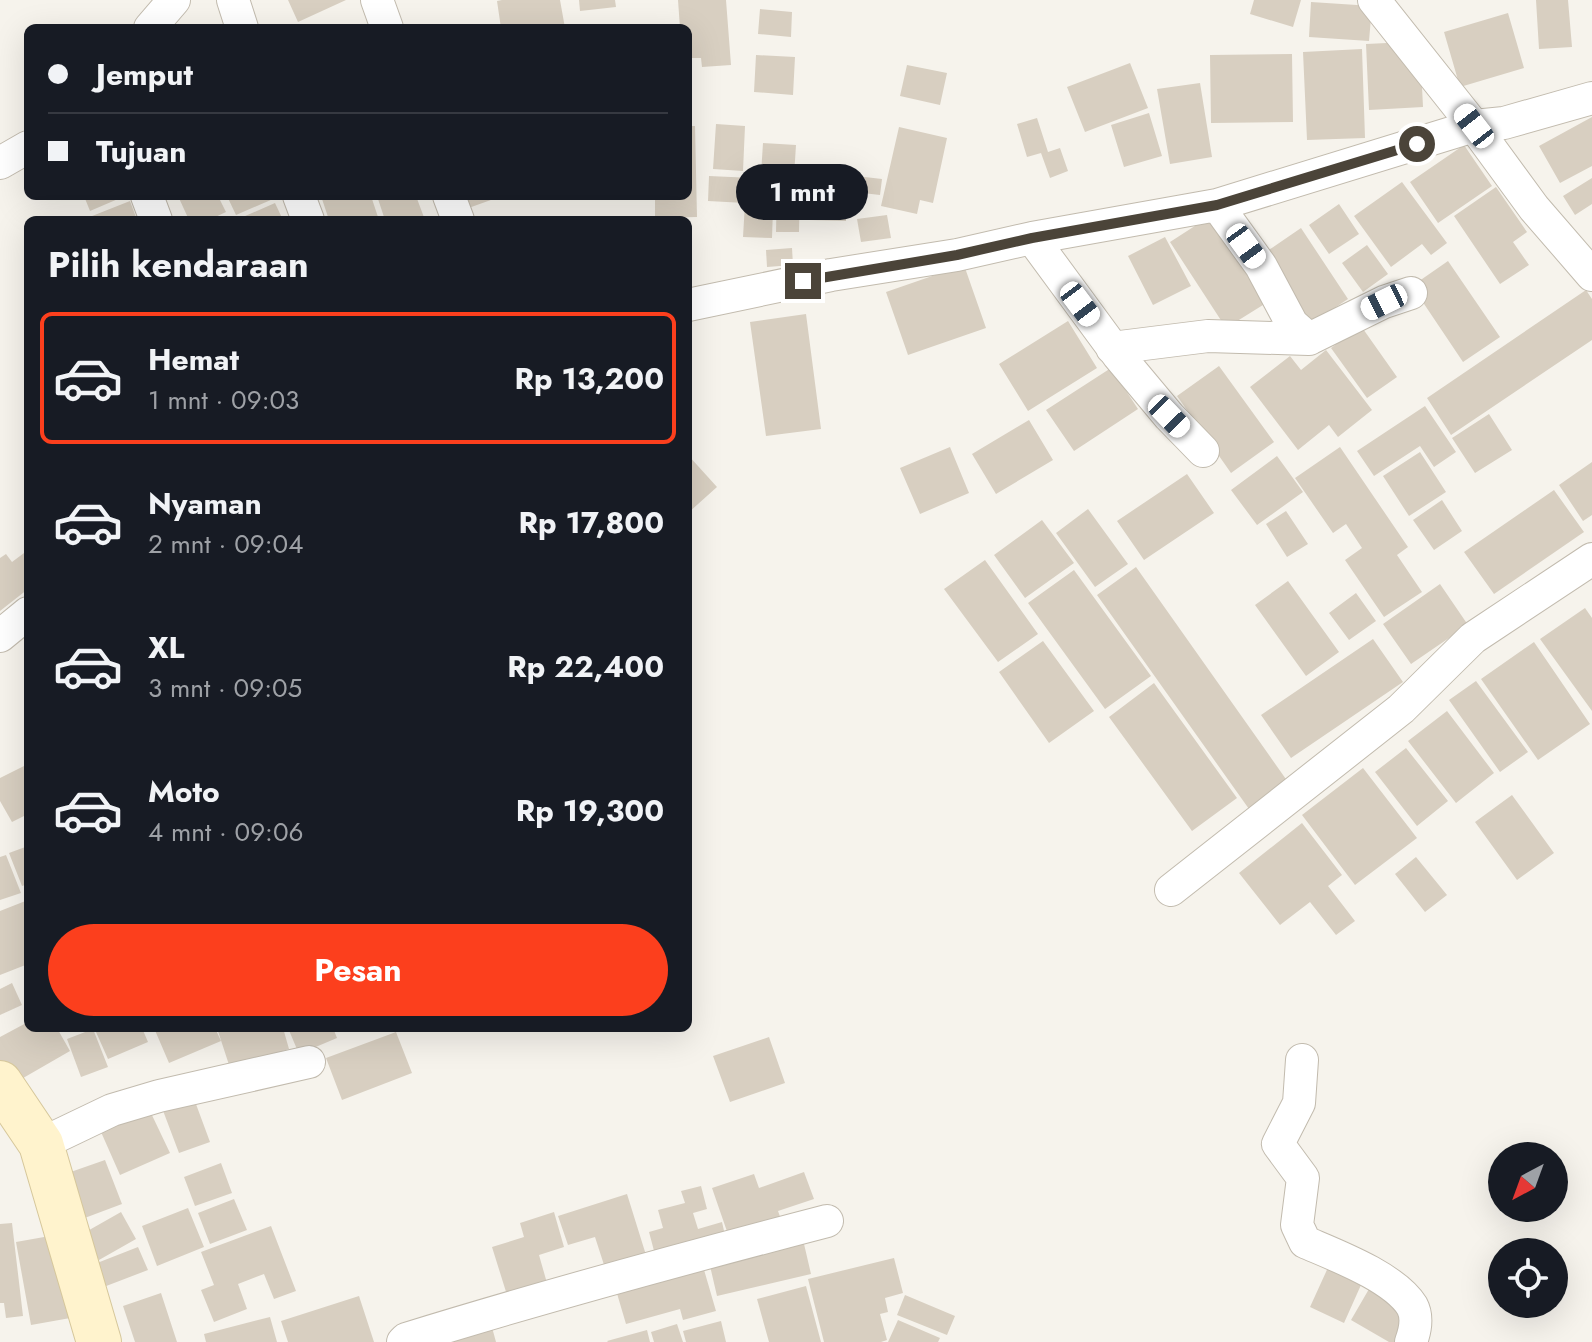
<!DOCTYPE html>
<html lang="id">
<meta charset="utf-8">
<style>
:root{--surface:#171b24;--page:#242831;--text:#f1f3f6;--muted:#9ea1a6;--line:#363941;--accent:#fc3f1d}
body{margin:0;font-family:Jost,sans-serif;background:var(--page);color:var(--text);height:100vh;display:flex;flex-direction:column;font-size:30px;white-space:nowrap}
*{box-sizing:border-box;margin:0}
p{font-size:26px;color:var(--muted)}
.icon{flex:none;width:44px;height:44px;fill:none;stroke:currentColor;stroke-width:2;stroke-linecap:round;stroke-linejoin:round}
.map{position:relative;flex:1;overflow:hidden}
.sheet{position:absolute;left:24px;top:216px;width:668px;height:816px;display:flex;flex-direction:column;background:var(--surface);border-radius:12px;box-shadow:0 8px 32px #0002}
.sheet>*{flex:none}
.banner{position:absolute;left:24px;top:24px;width:668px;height:176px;border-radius:12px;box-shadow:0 8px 32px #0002;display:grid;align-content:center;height:176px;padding:0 24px;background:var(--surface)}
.needle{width:52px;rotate:221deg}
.buttons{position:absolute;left:1488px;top:1142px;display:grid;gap:16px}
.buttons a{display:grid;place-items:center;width:80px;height:80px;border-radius:50%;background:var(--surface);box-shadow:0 8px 32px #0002;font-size:40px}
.end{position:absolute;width:36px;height:36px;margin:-18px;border:10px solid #4b4439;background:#fff;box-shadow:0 0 0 4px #fff}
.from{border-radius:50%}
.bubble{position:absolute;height:56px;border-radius:28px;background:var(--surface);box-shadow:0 8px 32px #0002;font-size:26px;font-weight:700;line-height:56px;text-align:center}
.car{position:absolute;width:24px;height:48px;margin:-24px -12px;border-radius:10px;box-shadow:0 0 6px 2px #0007;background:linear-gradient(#fff 24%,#345 0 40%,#fff 0 76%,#345 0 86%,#fff 0)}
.banner b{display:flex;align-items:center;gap:28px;height:76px;font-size:30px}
.banner b+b{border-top:2px solid var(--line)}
.banner i{width:20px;height:20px;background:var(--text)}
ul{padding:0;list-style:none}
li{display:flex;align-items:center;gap:24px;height:132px;margin:0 16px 12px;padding:0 8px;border:4px solid transparent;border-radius:12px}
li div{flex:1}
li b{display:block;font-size:30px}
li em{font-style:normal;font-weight:700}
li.on{border-color:var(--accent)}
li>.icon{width:72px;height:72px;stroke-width:1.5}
h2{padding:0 24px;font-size:36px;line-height:96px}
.button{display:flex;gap:16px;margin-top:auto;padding:16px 24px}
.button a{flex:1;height:92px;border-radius:48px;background:var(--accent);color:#fff;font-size:32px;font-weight:700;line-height:92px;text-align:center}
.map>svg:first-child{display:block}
.building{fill:#d8cfc1}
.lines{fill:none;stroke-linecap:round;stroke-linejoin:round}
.street-casing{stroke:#c2bbae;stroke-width:34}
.secondary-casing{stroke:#d6c79b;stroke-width:46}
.street{stroke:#fff;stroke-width:32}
.secondary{stroke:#fff3cd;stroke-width:44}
.route{stroke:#4b4439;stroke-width:10}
</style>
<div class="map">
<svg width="1592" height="1342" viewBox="0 0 1592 1342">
<rect width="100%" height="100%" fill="#f6f3ec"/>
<path class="building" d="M288,0H346L298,22Z
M502,0H560L565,28H501L497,1Z
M579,0H615L616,7L580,11Z
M678,0H726L731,65L702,67L701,58H688V28H680Z
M1254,0H1301L1293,27L1250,14Z
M1536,0H1568L1572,47L1539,49Z
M1311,2L1372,6L1369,41L1309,37Z
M760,9L792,12L791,37L758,34Z
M1508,13L1524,68L1460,87L1444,32Z
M1408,42L1421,67L1423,107L1369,110L1366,44Z
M1362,49L1365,138L1307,140L1303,52Z
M1292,54L1293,122L1211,123L1210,55Z
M756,55L795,57L793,95L754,92Z
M1130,63L1148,108L1085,132L1067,87Z
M907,65L947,73L940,105L900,96Z
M1200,83L1212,157L1170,164L1157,89Z
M1149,113L1162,156L1124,167L1111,125Z
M1592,117V166L1560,183L1539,146Z
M1037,118L1048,152L1060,148L1068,171L1050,178L1041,153L1027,157L1017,124Z
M716,124L745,126L743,171L713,169Z
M688,126H695L697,217L655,218V196H688Z
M899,127L947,138L933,203L920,200L917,214L881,206Z
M763,143L796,145L794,176L761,174Z
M1464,145L1492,186L1438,223L1410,182Z
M811,167L848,168L846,221L809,220Z
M709,176L774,179L772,238L743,237L745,203L708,201Z
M856,176L882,179L880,195L854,192Z
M1592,178V204L1575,215L1563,196Z
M1402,182L1447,243L1431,255L1422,244L1391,267L1354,216Z
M777,183L800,184L799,232H776Z
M1496,187L1527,232L1513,242L1529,265L1500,284L1454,216Z
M84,196H125L90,211Z
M178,196H218L226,212L209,220H189Z
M227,196H280L236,215Z
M321,196H371L379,220H329Z
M377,196H416L425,220H385Z
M458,196H502L463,210Z
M130,201L137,220H82Z
M275,203L283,220H236Z
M1339,204L1359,234L1329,254L1309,225Z
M1215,213L1271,300L1226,328L1170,242Z
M887,215L891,238L861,242L857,219Z
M1301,228L1348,299L1306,327L1260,256Z
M1165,237L1191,286L1153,305L1128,256Z
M1367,245L1388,274L1363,292L1342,263Z
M792,248L793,265L767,267L766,250Z
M1448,261L1500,337L1463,362L1412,286Z
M964,265L986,328L908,355L886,292Z
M1586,290L1592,299V340L1451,435L1427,398Z
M806,314L821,429L766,436L750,322Z
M1068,321L1097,368L1028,411L999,364Z
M1361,326L1397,377L1367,398L1331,348Z
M1326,350L1372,410L1338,437L1329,425L1298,450L1250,387L1290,356L1301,370Z
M1219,366L1274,442L1231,473L1177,396Z
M1111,368L1138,409L1074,451L1046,410Z
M1425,406L1456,452L1434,467L1420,446L1374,476L1357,451Z
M1489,414L1512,450L1475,473L1452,438Z
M1029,420L1053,460L996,494L972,454Z
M950,447L969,493L920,514L900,468Z
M1340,447L1408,547L1397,555L1422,592L1384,617L1345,560L1362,548L1346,524L1333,533L1295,478Z
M1420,452L1446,492L1409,516L1383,476Z
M688,455L717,487L688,513Z
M1277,456L1303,492L1257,525L1231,490Z
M1592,462V515L1583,521L1559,485Z
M1187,474L1214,513L1144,560L1117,521Z
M1554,490L1584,532L1494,594L1464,552Z
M1442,500L1462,531L1434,550L1413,520Z
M1088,509L1128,564L1095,587L1056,533Z
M1286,511L1308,544L1287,557L1266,524Z
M1042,520L1074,563L1025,598L994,555Z
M28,550V589L0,611V558L6,554L12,562Z
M985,560L1038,634L998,662L944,589Z
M1136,567L1288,782L1249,809L1097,595Z
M1074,570L1151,676L1105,709L1028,603Z
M1288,581L1339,652L1306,676L1255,605Z
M1440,584L1468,625L1411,664L1383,624Z
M1356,593L1376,621L1349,640L1329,613Z
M1585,608L1592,618V711L1540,639Z
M1373,639L1403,682L1291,758L1261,715Z
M1043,641L1094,711L1049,743L999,672Z
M1534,642L1590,724L1538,760L1481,679Z
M1476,681L1528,752L1500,772L1449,700Z
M1154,683L1237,798L1192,831L1109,717Z
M1447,711L1494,773L1456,803L1408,741Z
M1406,748L1448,801L1417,826L1375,772Z
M28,764V814L12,822L0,801V778Z
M1363,768L1417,838L1355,885L1302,815Z
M1512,795L1554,853L1517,880L1475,822Z
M1302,823L1342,875L1328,886L1355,921L1336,935L1310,902L1280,925L1239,873Z
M28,846V884L22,886L9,853Z
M6,855L21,893L0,900V857Z
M1416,857L1447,895L1425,912L1395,874Z
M28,900V964L0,975V911Z
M12,983L22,1005L0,1015V989Z
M28,1022V1028H57L70,1051L11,1085L0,1066V1037Z
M105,1028H142L148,1042L108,1059L96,1032Z
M154,1028H215L221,1041L169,1063Z
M217,1028H283L289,1049L230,1068Z
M288,1028H333L337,1038L299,1054Z
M93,1029L108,1067L81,1077L67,1039Z
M396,1032L412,1073L342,1100L326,1058Z
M769,1037L785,1083L730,1102L713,1056Z
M193,1096L210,1142L179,1153L162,1108Z
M150,1111L170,1153L120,1175L101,1132Z
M105,1160L122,1204L82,1219L65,1174Z
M221,1163L232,1193L195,1206L184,1177Z
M804,1172L814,1199L778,1211L783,1225L731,1243L712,1188L754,1174L759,1188Z
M701,1186L707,1209L693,1213L698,1229L722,1222L727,1244L657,1262L649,1232L663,1228L658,1210L685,1203L681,1191Z
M627,1194L646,1255L605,1268L595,1237L568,1245L558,1216Z
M234,1199L247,1230L210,1244L198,1213Z
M188,1208L204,1247L157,1266L142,1226Z
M121,1212L136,1239L99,1260L84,1233Z
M554,1212L564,1247L539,1255L547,1283L507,1295L492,1247L524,1237L520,1223Z
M12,1223L23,1316L6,1318L4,1303H0V1224Z
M271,1226L296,1291L274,1299L264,1274L238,1284L247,1309L214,1322L201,1290L214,1285L201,1252Z
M801,1231L811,1274L717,1296L707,1253Z
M61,1234L76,1317L31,1325L16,1242Z
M138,1247L148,1270L101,1288L92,1265Z
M700,1256L716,1311L683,1320L680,1309L626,1324L613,1280Z
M894,1258L903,1293L885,1298L888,1312L880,1314L887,1340L881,1342H824L808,1279Z
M1331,1261L1365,1276L1344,1323L1310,1307Z
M806,1286L821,1342H769L757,1299Z
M1369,1289L1412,1314L1396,1342H1389L1351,1320Z
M161,1293L177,1342H135L123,1306Z
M905,1295L955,1316L947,1335L897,1315Z
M359,1296L374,1342H288L281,1321Z
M270,1317L277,1342H206L204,1334Z
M490,1320L496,1342H418Z
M898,1320L940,1338L938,1342H888Z
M721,1321L726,1342H686L683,1331Z
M677,1324L683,1342H654L651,1332Z
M647,1330L650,1342H608L607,1341Z"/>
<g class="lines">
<g class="street-casing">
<path id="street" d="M233,0L242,28
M377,0L387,28
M1374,0L1474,126L1534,208L1592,275
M150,28L174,0
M0,163L28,147
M147,196L156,220
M299,196L308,220
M449,196L458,220
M1217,205L1261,266L1292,324L1309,339L1384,302L1411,293
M1032,238L1118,355L1169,416L1203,451
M688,305L831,275L957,255L1032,238L1217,205L1474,126L1504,123L1592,98
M1112,348L1208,336L1309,339
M0,636L28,613
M1171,890L1401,709L1473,638L1592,559
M1302,1060L1299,1103L1278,1144L1303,1178L1297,1225L1305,1242C1335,1255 1394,1277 1412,1306C1418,1317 1415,1331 1411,1342
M41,1144L112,1110L159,1096L309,1062
M403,1342L406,1339C545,1296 685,1258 827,1221"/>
</g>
<g class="secondary-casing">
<path id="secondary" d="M0,1083L41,1144L99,1342"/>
</g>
<use href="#street" class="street"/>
<use href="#secondary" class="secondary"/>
</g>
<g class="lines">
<path class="route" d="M803,281L957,255L1032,238L1217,205L1417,144"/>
</g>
</svg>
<div class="buttons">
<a><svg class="needle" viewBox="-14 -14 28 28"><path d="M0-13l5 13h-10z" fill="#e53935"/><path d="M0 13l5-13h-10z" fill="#9ea1a6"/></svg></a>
<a><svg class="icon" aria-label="locate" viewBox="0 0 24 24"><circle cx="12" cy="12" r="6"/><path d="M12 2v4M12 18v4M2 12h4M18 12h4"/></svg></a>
</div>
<i class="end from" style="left:1417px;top:144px"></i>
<i class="end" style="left:803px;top:281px"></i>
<div class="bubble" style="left:736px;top:164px;width:132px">1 mnt</div>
<i class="car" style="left:1474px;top:126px;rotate:322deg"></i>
<i class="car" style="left:1246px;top:246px;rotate:144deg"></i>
<i class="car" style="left:1384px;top:302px;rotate:244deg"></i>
<i class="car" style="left:1080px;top:304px;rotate:143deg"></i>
<i class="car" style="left:1169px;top:416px;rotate:136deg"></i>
<div class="banner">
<b><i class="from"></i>Jemput</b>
<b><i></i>Tujuan</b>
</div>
<section class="sheet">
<h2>Pilih kendaraan</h2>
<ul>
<li class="on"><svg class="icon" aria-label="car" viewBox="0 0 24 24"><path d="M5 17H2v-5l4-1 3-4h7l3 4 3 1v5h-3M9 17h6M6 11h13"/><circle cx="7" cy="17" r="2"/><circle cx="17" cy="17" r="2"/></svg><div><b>Hemat</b><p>1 mnt · 09:03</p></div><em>Rp 13,200</em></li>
<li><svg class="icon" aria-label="car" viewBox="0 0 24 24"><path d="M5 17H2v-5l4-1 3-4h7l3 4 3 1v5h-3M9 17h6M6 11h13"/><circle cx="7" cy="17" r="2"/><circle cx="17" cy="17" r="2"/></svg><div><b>Nyaman</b><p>2 mnt · 09:04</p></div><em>Rp 17,800</em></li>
<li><svg class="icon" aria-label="car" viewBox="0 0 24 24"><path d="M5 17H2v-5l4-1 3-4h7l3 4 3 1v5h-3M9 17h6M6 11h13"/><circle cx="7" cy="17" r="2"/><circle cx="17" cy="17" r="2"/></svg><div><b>XL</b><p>3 mnt · 09:05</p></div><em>Rp 22,400</em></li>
<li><svg class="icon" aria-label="car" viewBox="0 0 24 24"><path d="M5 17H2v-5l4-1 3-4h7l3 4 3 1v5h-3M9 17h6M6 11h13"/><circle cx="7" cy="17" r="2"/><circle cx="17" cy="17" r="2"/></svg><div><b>Moto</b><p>4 mnt · 09:06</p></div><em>Rp 19,300</em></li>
</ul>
<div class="button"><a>Pesan</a></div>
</section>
</div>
